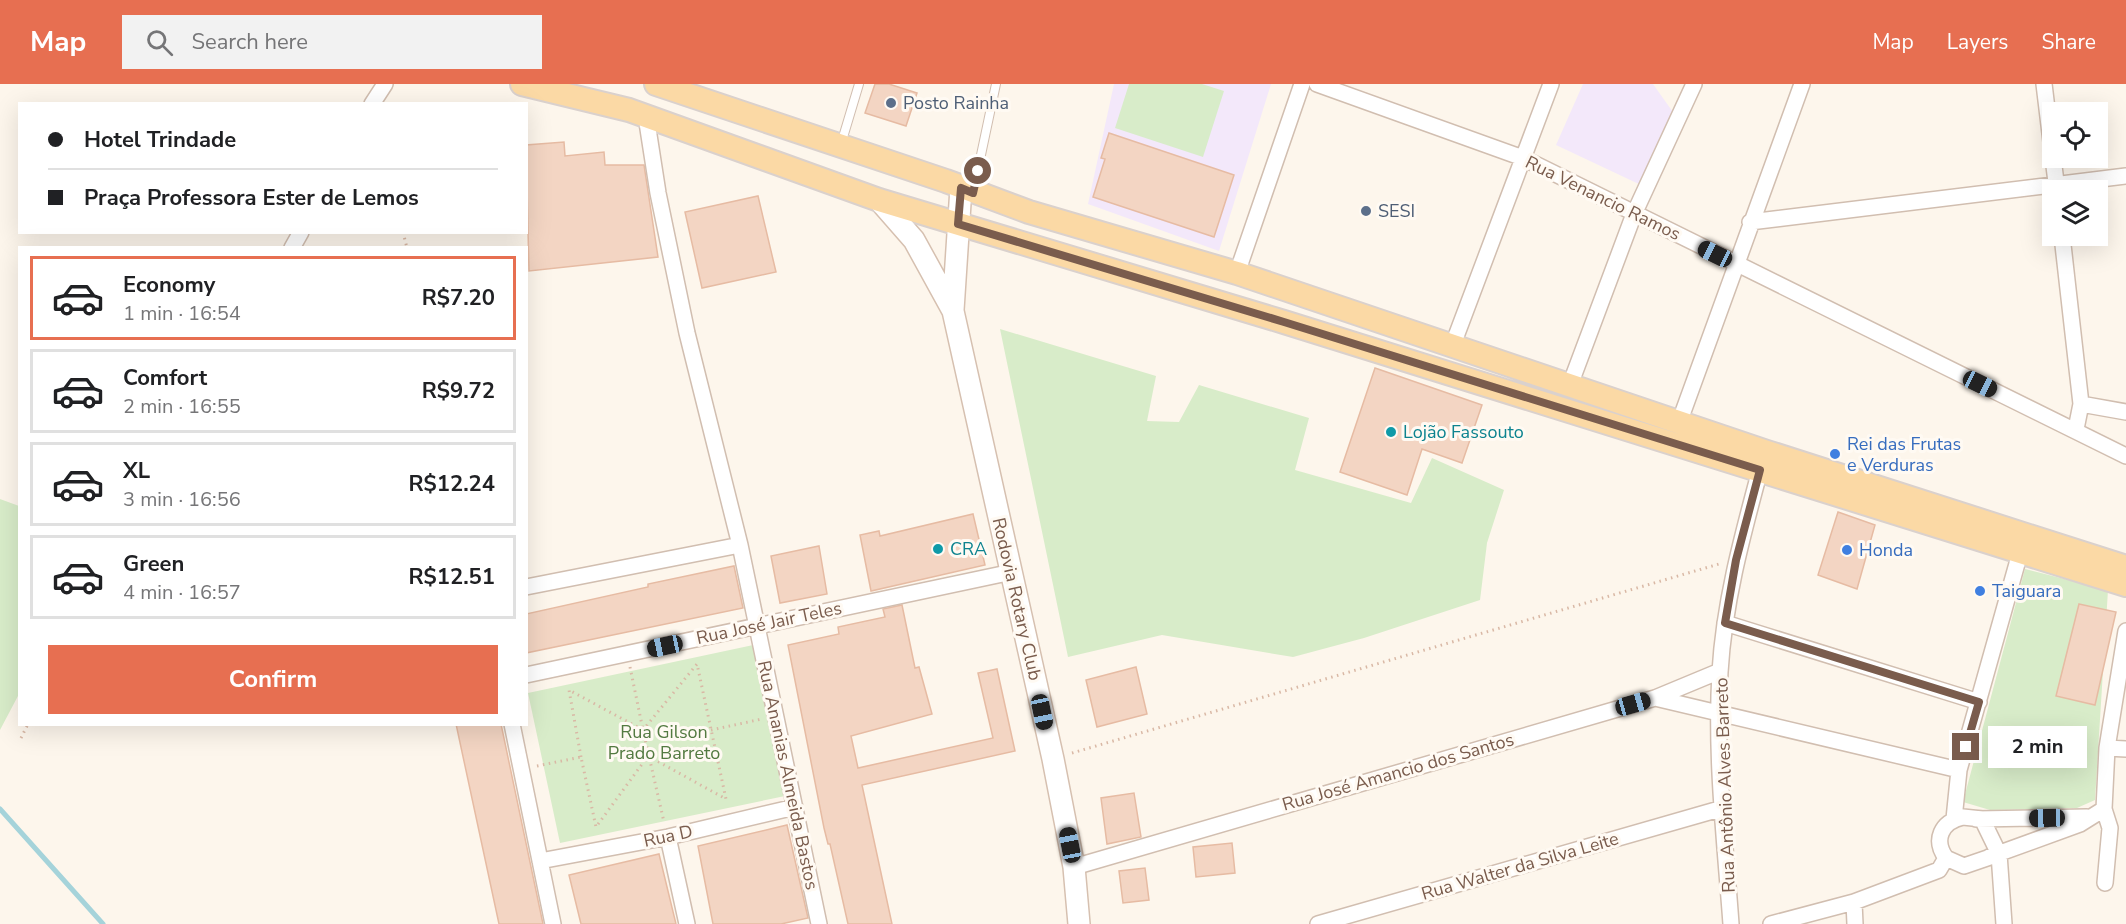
<!DOCTYPE html>
<meta charset="utf-8">
<style>
:root{--surface:#fff;--page:#f2f2f2;--text:#202124;--muted:#757577;--line:#e0e0e0;--accent:#e76f51}
body{margin:0;font-family:"Nunito Sans",sans-serif;background:var(--page);color:var(--text);height:100vh;display:flex;flex-direction:column;font-size:22px;white-space:nowrap}
*{box-sizing:border-box;margin:0}
p{font-size:20px;color:var(--muted)}
.icon{flex:none;width:33px;height:33px;fill:none;stroke:currentColor;stroke-width:2;stroke-linecap:round;stroke-linejoin:round}
.map{position:relative;flex:1;overflow:hidden}
.panel{position:absolute;left:18px;top:162px;width:510px;height:480px;display:flex;flex-direction:column;background:var(--surface);border-radius:0px;box-shadow:0 6px 24px #0002}
.panel>*{flex:none}
.banner{position:absolute;left:18px;top:18px;width:510px;height:132px;border-radius:0px;box-shadow:0 6px 24px #0002;display:grid;align-content:center;height:132px;padding:0 30px;background:var(--surface)}
.tools{position:absolute;left:2042px;top:18px;display:grid;gap:12px}
.tools a{display:grid;place-items:center;width:66px;height:66px;border-radius:0px;background:var(--surface);box-shadow:0 6px 24px #0002;font-size:30px}
.end{position:absolute;width:27px;height:27px;margin:-14px;border:8px solid #7a5c4d;background:#fff;box-shadow:0 0 0 3px #fff}
.from{border-radius:50%}
.bubble{position:absolute;height:42px;border-radius:0px;background:var(--surface);box-shadow:0 6px 24px #0002;font-size:20px;font-weight:700;line-height:42px;text-align:center}
.car{position:absolute;width:18px;height:36px;margin:-18px -9px;border-radius:8px;box-shadow:0 0 4px 2px #0007;background:linear-gradient(#222 24%,#8ab4d8 0 40%,#222 0 76%,#8ab4d8 0 86%,#222 0)}
.banner b{display:flex;align-items:center;gap:21px;height:57px;font-size:22px}
.banner b+b{border-top:2px solid var(--line)}
.banner i{width:15px;height:15px;background:var(--text)}
ul{padding:10px 0 0;list-style:none}
li{display:flex;align-items:center;gap:18px;height:84px;margin:0 12px 9px;padding:0 18px;border:3px solid var(--line);border-radius:0px}
li div{flex:1}
li b{display:block;font-size:22px}
li em{font-style:normal;font-weight:700}
li.active{border-color:var(--accent)}
li>.icon{width:54px;height:54px;stroke-width:1.5}
.button{display:flex;gap:12px;margin-top:auto;padding:12px 30px}
.button a{flex:1;height:69px;border-radius:0px;background:var(--accent);color:#fff;font-size:24px;font-weight:700;line-height:69px;text-align:center}
header{display:flex;align-items:center;gap:36px;box-sizing:border-box;height:84px;padding:0 30px;background:var(--accent);color:#fff}
header strong{font-size:28px}
nav{display:flex;gap:33px;margin-inline-start:auto;font-size:21px}
.search{width:420px;height:54px;background:var(--page);display:flex;align-items:center;gap:15px;box-sizing:border-box;padding:0 21px;border-radius:0px;color:var(--muted);font-size:22px}
.map>svg:first-child{display:block}
.education{fill:#f3e8fa}
.green{fill:#d8ecc9}
.lines{fill:none;stroke-linecap:round;stroke-linejoin:round}
.stream{stroke:#a5d3da;stroke-width:5}
.building{fill:#f3d5c3;stroke:#e6bba3;stroke-width:1.5}
.service-casing{stroke:#d1beb0;stroke-width:10}
.minor-casing{stroke:#d1beb0;stroke-width:18}
.secondary-casing{stroke:#d6c0b0;stroke-width:24}
.primary-casing{stroke:#dad1cd;stroke-width:26}
.path{stroke:#d9b8a5;stroke-width:3;stroke-dasharray:1.5 4.5;stroke-linecap:butt}
.service{stroke:#fff;stroke-width:8}
.minor{stroke:#fff;stroke-width:15}
.secondary{stroke:#fff;stroke-width:21}
.primary{stroke:#fbd9a5;stroke-width:22}
.route{stroke:#7a5c4d;stroke-width:8}
.service-dot{fill:#5c6f8a;stroke:#fffaf3;stroke-width:2}
.culture-dot{fill:#0f9aa8;stroke:#fffaf3;stroke-width:2}
.shop-dot{fill:#3f7fe0;stroke:#fffaf3;stroke-width:2}
.labels{text-anchor:middle;stroke-width:6;stroke-linejoin:round;paint-order:stroke}
.service-label{font-size:18px;fill:#4e5e75;stroke:#fffaf3;text-anchor:start}
.street-label{font-size:18px;fill:#7a5c4d;stroke:#fffaf3}
.culture-label{font-size:18px;fill:#0d838f;stroke:#fffaf3;text-anchor:start}
.shop-label{font-size:18px;fill:#366cbe;stroke:#fffaf3;text-anchor:start}
.park-label{font-size:18px;fill:#537a41;stroke:#fffaf3}
</style>
<header>
<strong>Map</strong>
<div class="search"><svg class="icon" aria-label="search" viewBox="0 0 24 24"><circle cx="10" cy="10" r="6"/><path d="M15 15l6 6"/></svg>Search here</div>
<nav><a>Map</a><a>Layers</a><a>Share</a></nav>
</header>
<div class="map">
<svg width="2126" height="840" viewBox="0 0 2126 840">
<rect width="100%" height="100%" fill="#fdf6ec"/>
<path class="education" d="M1114,0H1271L1219,167L1088,120Z
M1583,0H1653L1675,31L1643,102L1556,61Z"/>
<path class="green" d="M1129,0H1202L1224,7L1203,73L1115,44Z
M1000,245L1156,292L1147,337L1179,338L1199,301L1309,334L1295,386L1411,419L1432,374L1504,406L1487,459L1480,516L1364,554L1293,573L1162,551L1068,573Z
M0,415L19,422V610L0,646Z
M2025,485L2108,506L2095,716L2077,724L1990,726L1963,718Z
M758,560L790,711L560,759L528,609Z"/>
<g class="lines">
<path class="stream" d="M0,725L103,840"/>
</g>
<path class="building" d="M875,0H889L917,9L906,42L865,29Z
M1109,49L1234,91L1214,153L1093,113L1105,75L1101,74Z
M564,58L565,72L604,68L605,81H644L658,173L529,187L526,61Z
M758,112L776,188L702,204L685,128Z
M1375,284L1482,321L1462,379L1422,365L1407,411L1340,388Z
M1838,428L1875,441L1857,505L1818,491Z
M973,430L985,481L871,507L860,451L879,447L880,452Z
M819,462L827,510L780,519L771,472Z
M734,482L743,524L526,569V530L648,503V500Z
M2079,520L2116,528L2095,621L2056,612Z
M902,521L915,584L919,583L932,630L851,652L858,684L993,654L978,589L997,585L1015,667L862,701L892,840H848L830,760H828L824,744L788,561L839,550L838,543L885,533L883,525Z
M1136,583L1147,630L1097,643L1086,596Z
M456,640H501L543,840H499Z
M1134,709L1141,753L1107,760L1101,714Z
M787,741L808,834L781,840H713L698,762Z
M1232,759L1235,789L1196,793L1193,763Z
M659,770L676,840H581L569,791Z
M1145,784L1149,816L1123,819L1119,787Z"/>
<g class="lines">
<g class="service-casing">
<path id="service" d="M841,60L859,0
M974,104L996,0"/>
</g>
<g class="minor-casing">
<path id="minor" d="M1317,0L1523,74L2126,372
M2044,0L2052,66
M372,20L385,0
M646,32L658,109L687,249L740,461L819,840
M2053,74L2057,106
M1750,138L2126,92
M2062,152L2081,320L2076,345
M292,164L301,148
M1237,189L1302,0
M1452,263L1551,0
M1570,301L1634,130L1694,0
M2081,320L2126,328
M1679,339L1802,0
M526,503L740,461
M1725,539L1979,618
M526,591L1012,488
M1655,614L1959,686
M512,640L553,840
M2107,664L2126,665
M1963,733L1982,735L1999,770L1964,782L1946,774C1933,756 1941,738 1963,733Z
M1954,735L1959,686L2020,469
M1976,735L2087,733
M668,753L687,840
M1999,770L2004,840
M1989,773L2080,740L2104,725
M540,777L668,753L795,723
M1074,783L1655,614L1720,587
M2105,799L2110,744L2104,725L2107,664L2126,547
M1854,818L1855,840
M1318,840L1723,724
M1731,840C1725,757 1715,672 1720,588C1724,519 1742,453 1760,386
M1771,840L1854,818L1939,786L1946,774"/>
</g>
<g class="secondary-casing">
<path id="secondary" d="M879,116L914,156L953,227L1053,675L1074,783L1079,840
M953,226L961,104"/>
</g>
<g class="primary-casing">
<path id="primary" d="M522,0L629,26L879,116L1284,238L2126,501
M656,0L946,97L1029,128L1237,189L1767,368L2126,483"/>
</g>
<path class="path" d="M403,148L407,164
M630,583L643,646
M711,646L762,635
M21,654L28,640
M1072,669L1719,480
M581,673L569,606L643,646
M537,682L581,673L596,743L648,672L726,715L697,580L643,646L664,738"/>
<use href="#service" class="service"/>
<use href="#minor" class="minor"/>
<use href="#secondary" class="secondary"/>
<use href="#primary" class="primary"/>
</g>
<g class="lines">
<path class="route" d="M978,87L973,109L961,104L958,140L1284,238L1760,386L1736,476L1725,539L1979,618L1966,663"/>
</g>
<g class="service-dot">
<circle cx="891" cy="19" r="6"/>
<circle cx="1366" cy="127" r="6"/>
</g>
<g class="culture-dot">
<circle cx="1391" cy="348" r="6"/>
<circle cx="938" cy="465" r="6"/>
</g>
<g class="shop-dot">
<circle cx="1835" cy="370" r="6"/>
<circle cx="1847" cy="466" r="6"/>
<circle cx="1980" cy="507" r="6"/>
</g>
<g class="labels">
<g class="service-label">
<text x="903" y="25">Posto Rainha</text>
<text x="1378" y="133">SESI</text>
</g>
<g class="street-label">
<text transform="translate(1603 114) rotate(26)" y="6">Rua Venancio Ramos</text>
<text transform="translate(1017 515) rotate(77)" y="6">Rodovia Rotary Club</text>
<text transform="translate(769 539) rotate(-12)" y="6">Rua José Jair Teles</text>
<text transform="translate(1398 688) rotate(-16)" y="6">Rua José Amancio dos Santos</text>
<text transform="translate(788 691) rotate(78)" y="6">Rua Ananias Almeida Bastos</text>
<text transform="translate(1725 701) rotate(-92)" y="6">Rua Antônio Alves Barreto</text>
<text transform="translate(668 752) rotate(-12)" y="6">Rua D</text>
<text transform="translate(1520 782) rotate(-16)" y="6">Rua Walter da Silva Leite</text>
</g>
<g class="culture-label">
<text x="1403" y="354">Lojão Fassouto</text>
<text x="950" y="471">CRA</text>
</g>
<g class="shop-label">
<text x="1847" y="366">Rei das Frutas<tspan x="1847" dy="21">e Verduras</tspan></text>
<text x="1859" y="472">Honda</text>
<text x="1992" y="513">Taiguara</text>
</g>
<g class="park-label">
<text x="664" y="654">Rua Gilson<tspan x="664" dy="21">Prado Barreto</tspan></text>
</g>
</g>
</svg>
<div class="tools">
<a><svg class="icon" aria-label="locate" viewBox="0 0 24 24"><circle cx="12" cy="12" r="6"/><path d="M12 2v4M12 18v4M2 12h4M18 12h4"/></svg></a>
<a><svg class="icon" aria-label="layers" viewBox="0 0 24 24"><path d="M12 4l9 5-9 5-9-5zM3 14l9 5 9-5"/></svg></a>
</div>
<i class="end from" style="left:978px;top:87px"></i>
<i class="end" style="left:1966px;top:663px"></i>
<div class="bubble" style="left:1988px;top:642px;width:99px">2 min</div>
<i class="car" style="left:1715px;top:170px;rotate:296deg"></i>
<i class="car" style="left:1980px;top:300px;rotate:116deg"></i>
<i class="car" style="left:665px;top:562px;rotate:258deg"></i>
<i class="car" style="left:1633px;top:620px;rotate:74deg"></i>
<i class="car" style="left:1042px;top:628px;rotate:168deg"></i>
<i class="car" style="left:2047px;top:734px;rotate:269deg"></i>
<i class="car" style="left:1070px;top:761px;rotate:349deg"></i>
<div class="banner">
<b><i class="from"></i>Hotel Trindade</b>
<b><i></i>Praça Professora Ester de Lemos</b>
</div>
<section class="panel">
<ul>
<li class="active"><svg class="icon" aria-label="car" viewBox="0 0 24 24"><path d="M5 17H2v-5l4-1 3-4h7l3 4 3 1v5h-3M9 17h6M6 11h13"/><circle cx="7" cy="17" r="2"/><circle cx="17" cy="17" r="2"/></svg><div><b>Economy</b><p>1 min · 16:54</p></div><em>R$7.20</em></li>
<li><svg class="icon" aria-label="car" viewBox="0 0 24 24"><path d="M5 17H2v-5l4-1 3-4h7l3 4 3 1v5h-3M9 17h6M6 11h13"/><circle cx="7" cy="17" r="2"/><circle cx="17" cy="17" r="2"/></svg><div><b>Comfort</b><p>2 min · 16:55</p></div><em>R$9.72</em></li>
<li><svg class="icon" aria-label="car" viewBox="0 0 24 24"><path d="M5 17H2v-5l4-1 3-4h7l3 4 3 1v5h-3M9 17h6M6 11h13"/><circle cx="7" cy="17" r="2"/><circle cx="17" cy="17" r="2"/></svg><div><b>XL</b><p>3 min · 16:56</p></div><em>R$12.24</em></li>
<li><svg class="icon" aria-label="car" viewBox="0 0 24 24"><path d="M5 17H2v-5l4-1 3-4h7l3 4 3 1v5h-3M9 17h6M6 11h13"/><circle cx="7" cy="17" r="2"/><circle cx="17" cy="17" r="2"/></svg><div><b>Green</b><p>4 min · 16:57</p></div><em>R$12.51</em></li>
</ul>
<div class="button"><a>Confirm</a></div>
</section>
</div>
